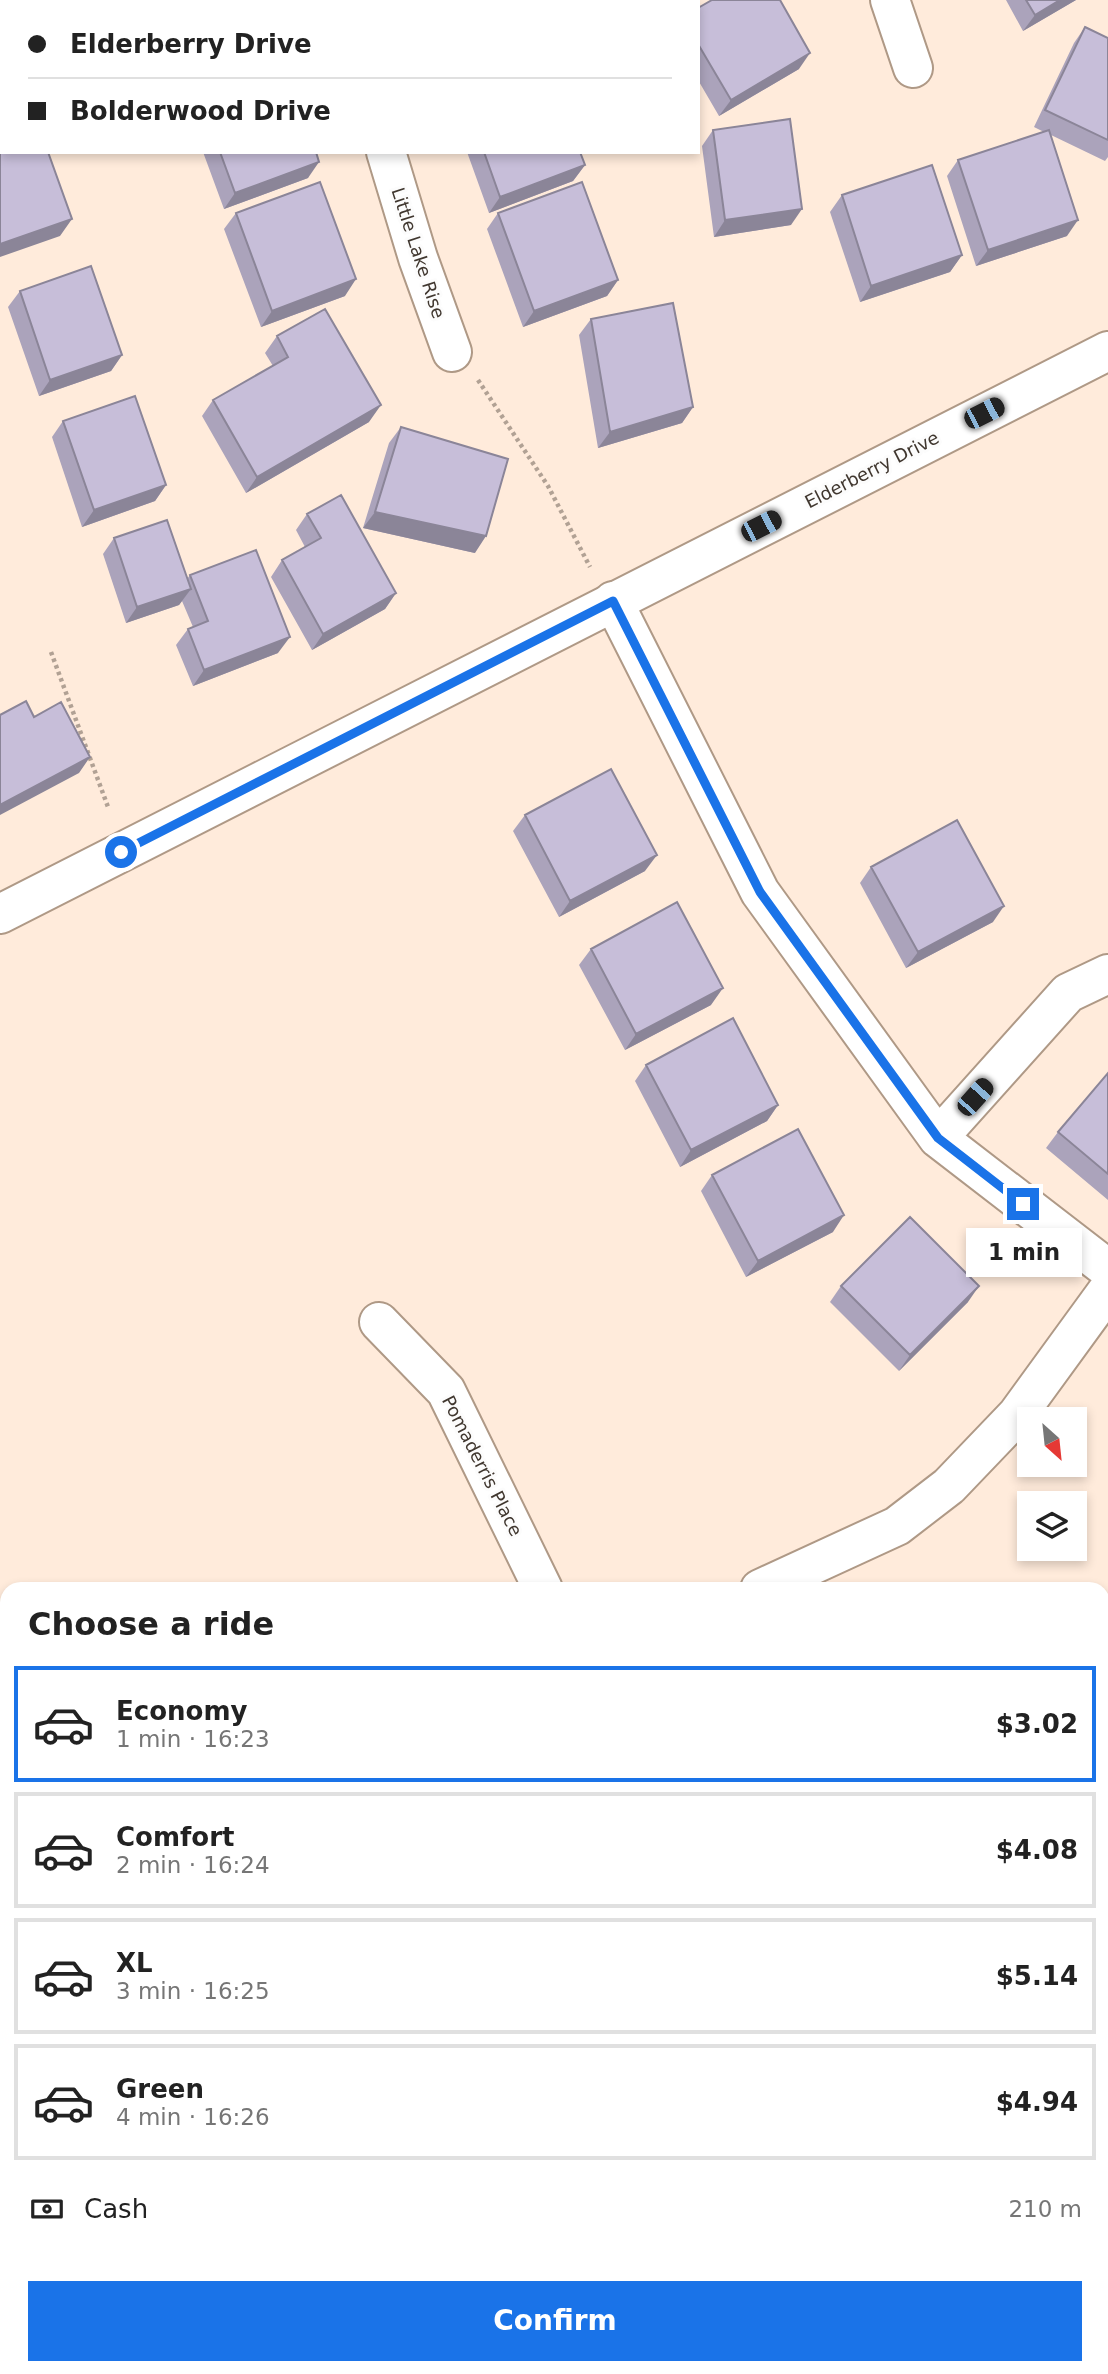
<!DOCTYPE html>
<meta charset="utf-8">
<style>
:root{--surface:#fff;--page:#f2f2f2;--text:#222;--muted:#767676;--line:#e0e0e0;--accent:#1a73e8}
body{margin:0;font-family:"DejaVu Sans",sans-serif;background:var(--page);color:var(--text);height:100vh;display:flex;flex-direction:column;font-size:26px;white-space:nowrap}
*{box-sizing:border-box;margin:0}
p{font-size:23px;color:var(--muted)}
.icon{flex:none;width:38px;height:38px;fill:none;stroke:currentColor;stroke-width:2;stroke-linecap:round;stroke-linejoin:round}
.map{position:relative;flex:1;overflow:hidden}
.details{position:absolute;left:0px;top:1582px;width:1110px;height:793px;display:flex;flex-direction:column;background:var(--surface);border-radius:21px 21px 0 0;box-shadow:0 4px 10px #0003}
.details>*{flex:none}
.top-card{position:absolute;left:0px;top:0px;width:700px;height:154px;box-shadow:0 4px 10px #0003;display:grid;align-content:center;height:154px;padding:0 28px;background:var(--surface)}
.needle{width:46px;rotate:153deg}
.buttons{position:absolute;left:1017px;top:1407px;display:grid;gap:14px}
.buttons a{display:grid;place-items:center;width:70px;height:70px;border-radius:0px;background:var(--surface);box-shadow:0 4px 10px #0003;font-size:35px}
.end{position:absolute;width:32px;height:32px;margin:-16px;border:9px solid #1a73e8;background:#fff;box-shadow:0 0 0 4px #fff}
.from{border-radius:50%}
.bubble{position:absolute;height:49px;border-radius:0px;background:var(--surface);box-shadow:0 4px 10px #0003;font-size:23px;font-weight:700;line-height:49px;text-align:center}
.car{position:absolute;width:21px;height:42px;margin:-21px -10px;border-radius:9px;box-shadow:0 0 5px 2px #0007;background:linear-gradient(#222 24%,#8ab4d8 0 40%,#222 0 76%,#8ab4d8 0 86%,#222 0)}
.top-card b{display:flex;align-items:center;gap:24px;height:66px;font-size:26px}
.top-card b+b{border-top:2px solid var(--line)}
.top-card i{width:18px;height:18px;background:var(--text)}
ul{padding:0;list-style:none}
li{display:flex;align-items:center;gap:21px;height:116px;margin:0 14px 10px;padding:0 14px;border:4px solid var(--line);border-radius:0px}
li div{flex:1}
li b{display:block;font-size:26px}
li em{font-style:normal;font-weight:700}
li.current{border-color:var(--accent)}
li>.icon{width:63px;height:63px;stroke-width:1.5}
h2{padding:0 28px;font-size:32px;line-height:84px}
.pay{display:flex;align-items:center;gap:18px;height:77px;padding:0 28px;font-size:26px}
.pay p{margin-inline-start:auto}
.primary-button{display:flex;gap:14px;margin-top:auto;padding:14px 28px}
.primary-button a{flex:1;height:80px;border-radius:0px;background:var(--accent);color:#fff;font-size:28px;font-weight:700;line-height:80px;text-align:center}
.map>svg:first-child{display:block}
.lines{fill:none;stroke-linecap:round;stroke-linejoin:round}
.minor-casing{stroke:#af9986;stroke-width:42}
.tertiary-casing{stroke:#af9986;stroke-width:42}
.path{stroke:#b1a194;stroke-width:4.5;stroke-dasharray:3.5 3.5;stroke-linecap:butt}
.minor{stroke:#fff;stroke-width:38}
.tertiary{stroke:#fff;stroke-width:38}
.wall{fill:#aba3bb}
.shaded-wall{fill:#8b8598}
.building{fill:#c7bed9;stroke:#8b8598;stroke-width:2}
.route{stroke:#1a73e8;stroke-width:9}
.labels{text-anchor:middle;stroke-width:6;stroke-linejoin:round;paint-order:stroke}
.street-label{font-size:18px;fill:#40372f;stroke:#fcfcfc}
</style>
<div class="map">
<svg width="1108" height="2374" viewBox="0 0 1108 2374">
<rect width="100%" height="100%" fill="#ffebdb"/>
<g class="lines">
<g class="minor-casing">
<path id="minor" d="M340,0L341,2
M890,0L913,68
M386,152L418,258L452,352
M613,601L760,892L938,1138L1108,1269
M938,1138L1068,993L1108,974
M379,1322L446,1391L543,1589
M760,1589L897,1526L949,1486L1017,1415L1108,1290
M496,2368L498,2374"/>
</g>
<g class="tertiary-casing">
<path id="tertiary" d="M0,914L1108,351"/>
</g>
<path class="path" d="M478,380L548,486L590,567
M51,652L108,807"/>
<use href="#minor" class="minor"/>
<use href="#tertiary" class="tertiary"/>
</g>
<path class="wall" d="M150,0H263L264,2H151Z
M431,0H544V2H431Z
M1006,0H1076L1023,31Z
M698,8L799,69L719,116L698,80Z
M1085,27L1108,38V157L1105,161L1051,135L1067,236L976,266L947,176L958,160L1044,132L1034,127L1074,43Z
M713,130L791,225L714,237L702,146Z
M203,152H316L308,178L224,209Z
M467,152H580L585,165L573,181L489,213Z
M842,195L962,255L950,272L860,302L830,212Z
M236,213L345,296L261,327L224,229Z
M498,213L618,280L607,296L523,327L487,229Z
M20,291L122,355L111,371L39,396L8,307Z
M591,319L693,407L682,423L598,448L579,335Z
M277,336L369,422L246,493L202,416L213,400L273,366L265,353Z
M63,421L166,485L155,501L82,527L52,437Z
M401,427L475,553L363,528L389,443Z
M307,514L396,593L385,609L312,650L271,577L282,560L305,547L296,530Z
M114,538L187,579L190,575L278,653L193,686L176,645L188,629L193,627L182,601L179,605L126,623L103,554Z
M525,815L645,871L559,917L513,831Z
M871,867L993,922L906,968L860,883Z
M591,949L711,1005L625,1050L579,965Z
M646,1065L778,1105L767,1121L680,1167L635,1081Z
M1108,1073V1200L1046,1148L1058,1132Z
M712,1175L833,1232L746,1277L701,1191Z
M841,1286L968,1302L899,1371L830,1302Z"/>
<path class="shaded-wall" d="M1060,0H1076L1023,31L1035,15Z
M810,53L799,69L719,116L731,100Z
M0,112H2V124L0,125Z
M319,162L308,178L224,209L235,193Z
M585,165L573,181L489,213L500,197Z
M802,209L791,225L714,237L725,220Z
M72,219L60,236L0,257V244Z
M1078,220L1067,236L976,266L988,250Z
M962,255L950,272L860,302L871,286Z
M356,279L345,296L261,327L272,311Z
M618,280L607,296L523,327L534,311Z
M122,355L111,371L39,396L50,380Z
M381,405L369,422L246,493L257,477Z
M693,407L682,423L598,448L610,432Z
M166,485L155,501L82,527L94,510Z
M375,512L486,536L475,553L363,528Z
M191,589L179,605L126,623L137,607Z
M396,593L385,609L312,650L323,634Z
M290,637L278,653L193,686L204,670Z
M90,757L79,773L0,815V805Z
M657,855L645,871L559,917L570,901Z
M1004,906L993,922L906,968L918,952Z
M723,988L711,1005L625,1050L636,1034Z
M778,1105L767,1121L680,1167L691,1150Z
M844,1215L833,1232L746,1277L758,1261Z
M979,1286L968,1302L899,1371L910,1355Z"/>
<path class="building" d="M168,0H263L264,2H168Z
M448,0H544V2H449Z
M712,0H780L810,53L731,100L698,44V8Z
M1026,0H1060L1035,15Z
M1085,27L1108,38V140L1045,110Z
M0,69L2,74V112H0Z
M790,119L802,209L725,220L713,130Z
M1049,130L1078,220L988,250L958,160Z
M0,144H2V152H48L72,219L0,244Z
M220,152H316L319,162L235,193Z
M484,152H580L585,165L500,197Z
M932,165L962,255L871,286L842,195Z
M320,182L356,279L272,311L236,213Z
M582,182L618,280L534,311L498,213Z
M91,266L122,355L50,380L20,291Z
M673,303L693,407L610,432L591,319Z
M325,309L381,405L257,477L213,400L288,357L277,336Z
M135,396L166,485L94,510L63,421Z
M401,427L508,459L486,536L375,512Z
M341,495L396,593L323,634L282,560L321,538L307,514Z
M167,520L191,589L137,607L114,538Z
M256,550L290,637L204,670L188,629L208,621L190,575Z
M26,701L34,717L61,702L90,757L0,805V715Z
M611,769L657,855L570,901L525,815Z
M957,820L1004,906L918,952L871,867Z
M677,902L723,988L636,1034L591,949Z
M733,1018L778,1105L691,1150L646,1065Z
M1108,1073V1174L1058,1132Z
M798,1129L844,1215L758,1261L712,1175Z
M910,1217L979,1286L910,1355L841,1286Z"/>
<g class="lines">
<path class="route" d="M121,852L613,601L760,892L938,1138L1023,1204"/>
</g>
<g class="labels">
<g class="street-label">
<text transform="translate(418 253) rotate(72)" y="6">Little Lake Rise</text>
<text transform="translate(872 470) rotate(-27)" y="6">Elderberry Drive</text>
<text transform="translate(482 1466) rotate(63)" y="6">Pomaderris Place</text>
</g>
</g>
</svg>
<div class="buttons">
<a><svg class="needle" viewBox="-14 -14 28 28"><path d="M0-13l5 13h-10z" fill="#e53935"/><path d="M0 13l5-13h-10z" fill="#767676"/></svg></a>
<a><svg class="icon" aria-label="layers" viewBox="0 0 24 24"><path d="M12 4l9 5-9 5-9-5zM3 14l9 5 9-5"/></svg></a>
</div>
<i class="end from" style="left:121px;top:852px"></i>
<i class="end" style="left:1023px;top:1204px"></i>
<div class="bubble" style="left:966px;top:1228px;width:116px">1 min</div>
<i class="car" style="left:984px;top:413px;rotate:63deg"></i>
<i class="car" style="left:761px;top:526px;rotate:63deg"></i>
<i class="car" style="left:975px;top:1097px;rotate:42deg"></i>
<div class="top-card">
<b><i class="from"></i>Elderberry Drive</b>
<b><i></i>Bolderwood Drive</b>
</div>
<section class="details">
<h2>Choose a ride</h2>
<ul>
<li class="current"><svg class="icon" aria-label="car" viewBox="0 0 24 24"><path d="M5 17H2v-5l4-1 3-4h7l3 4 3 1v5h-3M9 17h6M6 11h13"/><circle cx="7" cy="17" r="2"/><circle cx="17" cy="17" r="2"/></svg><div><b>Economy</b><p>1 min · 16:23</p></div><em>$3.02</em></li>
<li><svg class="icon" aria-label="car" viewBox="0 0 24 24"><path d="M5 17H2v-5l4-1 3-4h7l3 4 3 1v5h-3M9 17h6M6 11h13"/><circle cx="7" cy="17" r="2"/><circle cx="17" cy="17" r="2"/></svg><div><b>Comfort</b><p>2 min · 16:24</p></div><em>$4.08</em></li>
<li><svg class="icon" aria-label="car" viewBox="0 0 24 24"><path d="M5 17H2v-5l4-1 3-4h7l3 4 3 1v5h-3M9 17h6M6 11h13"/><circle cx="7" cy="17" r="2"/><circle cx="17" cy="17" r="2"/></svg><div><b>XL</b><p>3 min · 16:25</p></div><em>$5.14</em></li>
<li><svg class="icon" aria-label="car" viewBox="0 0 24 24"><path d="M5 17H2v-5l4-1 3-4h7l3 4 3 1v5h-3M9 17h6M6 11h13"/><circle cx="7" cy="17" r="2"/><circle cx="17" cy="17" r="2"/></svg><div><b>Green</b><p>4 min · 16:26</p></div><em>$4.94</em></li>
</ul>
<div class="pay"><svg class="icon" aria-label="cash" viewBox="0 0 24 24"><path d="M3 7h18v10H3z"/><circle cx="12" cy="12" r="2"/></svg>Cash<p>210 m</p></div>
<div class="primary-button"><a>Confirm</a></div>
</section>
</div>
